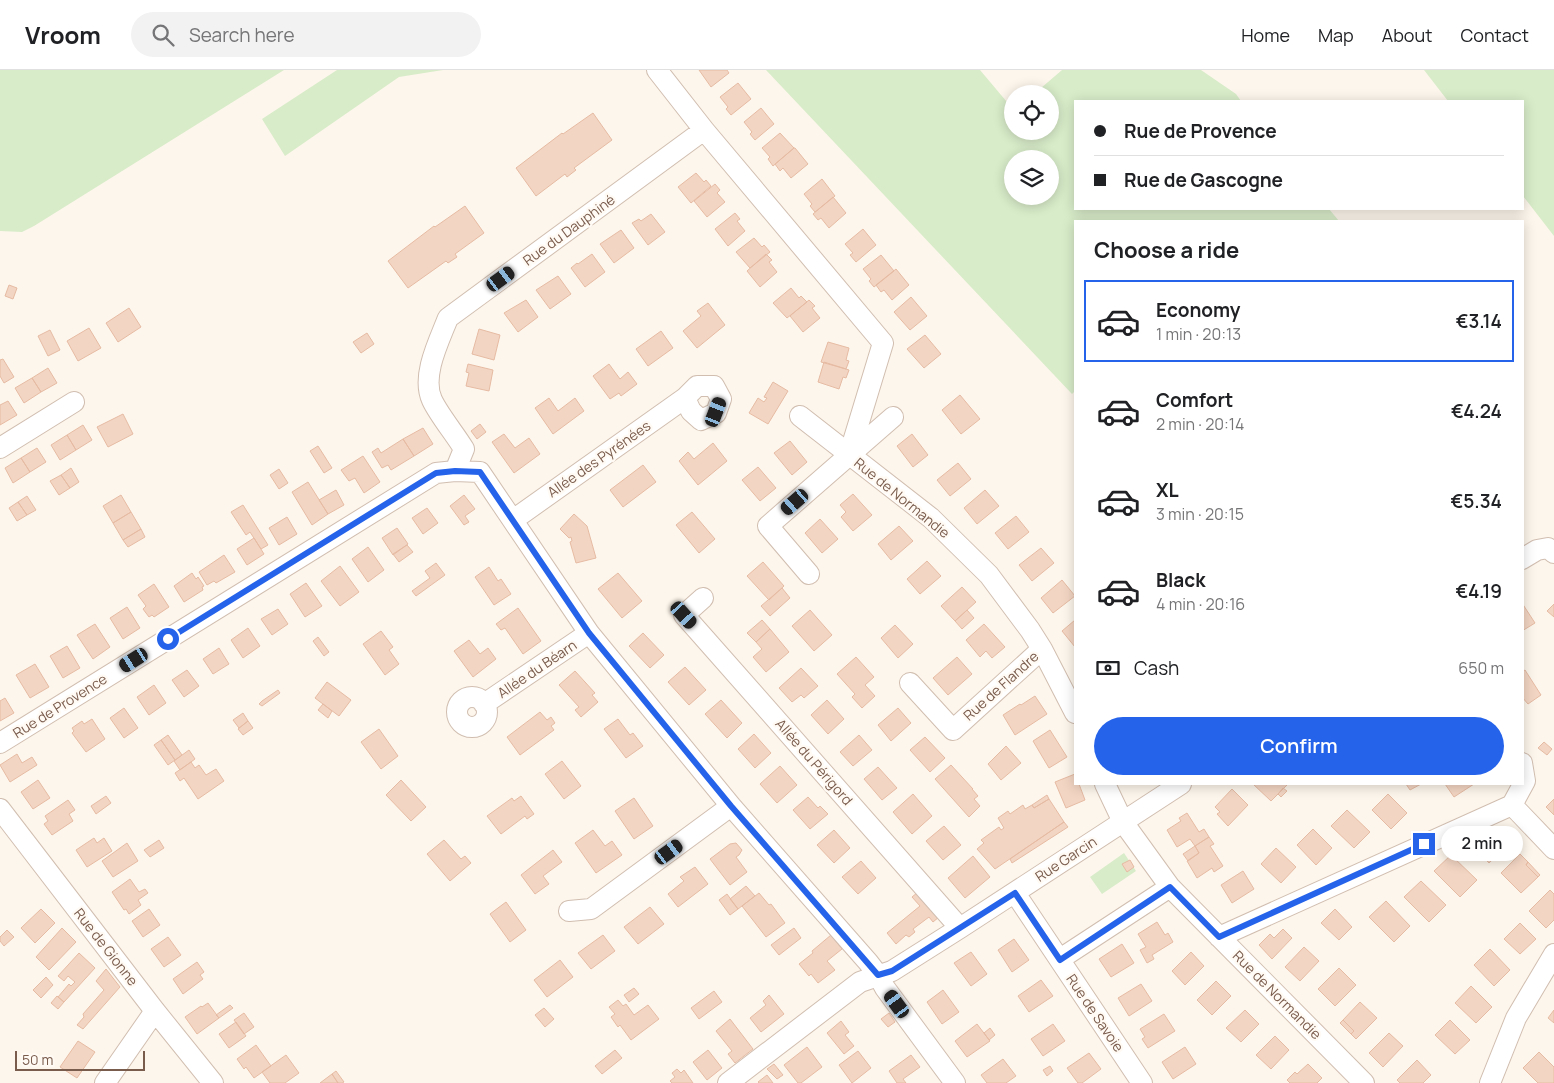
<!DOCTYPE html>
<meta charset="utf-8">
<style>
:root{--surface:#fff;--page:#f2f2f2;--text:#202124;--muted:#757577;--line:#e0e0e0;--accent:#2563eb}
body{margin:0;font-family:Manrope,sans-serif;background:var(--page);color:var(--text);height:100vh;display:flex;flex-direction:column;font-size:19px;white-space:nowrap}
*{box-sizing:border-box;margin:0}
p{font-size:16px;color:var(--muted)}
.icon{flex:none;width:28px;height:28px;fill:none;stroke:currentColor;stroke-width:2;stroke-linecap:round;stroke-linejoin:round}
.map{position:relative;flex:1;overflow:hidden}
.drawer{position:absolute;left:1074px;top:150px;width:450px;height:565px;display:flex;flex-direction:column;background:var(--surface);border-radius:0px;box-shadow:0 2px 12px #0003}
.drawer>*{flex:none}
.banner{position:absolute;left:1074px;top:30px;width:450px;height:110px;border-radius:0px;box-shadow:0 2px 12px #0003;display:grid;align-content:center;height:110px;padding:0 20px;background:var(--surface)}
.buttons{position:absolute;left:1004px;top:15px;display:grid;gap:10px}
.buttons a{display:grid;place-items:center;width:55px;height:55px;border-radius:50%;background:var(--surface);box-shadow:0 2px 12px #0003;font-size:25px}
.scale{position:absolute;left:15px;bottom:12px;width:130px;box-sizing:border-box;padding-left:5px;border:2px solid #7a5c4d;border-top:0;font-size:14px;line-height:18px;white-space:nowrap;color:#7a5c4d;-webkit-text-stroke:4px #fffaf3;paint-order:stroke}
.end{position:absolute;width:22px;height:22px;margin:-11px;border:6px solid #2563eb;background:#fff;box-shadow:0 0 0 2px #fff}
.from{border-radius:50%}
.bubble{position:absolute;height:35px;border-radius:18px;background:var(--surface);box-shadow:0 2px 12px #0003;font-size:16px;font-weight:600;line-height:35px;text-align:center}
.car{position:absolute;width:15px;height:30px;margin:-15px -8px;border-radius:6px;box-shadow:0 0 4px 1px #0007;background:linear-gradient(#222 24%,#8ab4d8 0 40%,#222 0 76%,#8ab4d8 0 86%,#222 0)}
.banner b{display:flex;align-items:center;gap:18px;height:48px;font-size:19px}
.banner b+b{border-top:1px solid var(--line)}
.banner i{width:12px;height:12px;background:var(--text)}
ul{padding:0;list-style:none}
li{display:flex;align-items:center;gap:15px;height:82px;margin:0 10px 8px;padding:0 10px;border:2px solid transparent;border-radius:0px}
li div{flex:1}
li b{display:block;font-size:19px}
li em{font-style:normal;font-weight:600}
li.active{border-color:var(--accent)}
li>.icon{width:45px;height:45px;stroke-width:1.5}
h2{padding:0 20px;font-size:22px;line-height:60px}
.pay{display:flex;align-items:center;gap:12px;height:55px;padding:0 20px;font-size:19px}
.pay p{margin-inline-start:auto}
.button{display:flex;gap:10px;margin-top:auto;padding:10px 20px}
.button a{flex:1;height:58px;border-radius:30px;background:var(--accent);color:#fff;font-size:20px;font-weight:600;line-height:58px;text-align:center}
header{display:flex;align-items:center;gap:30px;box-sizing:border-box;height:70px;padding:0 25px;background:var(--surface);border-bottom:1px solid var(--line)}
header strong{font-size:24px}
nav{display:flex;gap:28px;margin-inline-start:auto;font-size:18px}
.search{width:350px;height:45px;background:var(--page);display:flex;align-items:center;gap:12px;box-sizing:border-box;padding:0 18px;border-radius:28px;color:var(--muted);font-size:19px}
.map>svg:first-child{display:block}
.green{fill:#d8ecc9;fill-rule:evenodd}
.building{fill:#f3d5c3;stroke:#e6bba3}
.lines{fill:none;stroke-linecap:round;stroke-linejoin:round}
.minor-casing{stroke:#d1beb0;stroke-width:22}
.minor{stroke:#fff;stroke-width:20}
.route{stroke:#2563eb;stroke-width:6}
.labels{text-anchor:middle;stroke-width:4.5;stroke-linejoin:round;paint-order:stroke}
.street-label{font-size:14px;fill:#7a5c4d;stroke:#fffaf3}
</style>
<header>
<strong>Vroom</strong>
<div class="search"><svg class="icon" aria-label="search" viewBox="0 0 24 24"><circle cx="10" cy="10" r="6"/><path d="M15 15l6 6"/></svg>Search here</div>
<nav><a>Home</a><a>Map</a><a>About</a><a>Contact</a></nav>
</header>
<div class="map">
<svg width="1554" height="1013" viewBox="0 0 1554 1013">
<rect width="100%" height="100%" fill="#fdf6ec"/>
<path class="green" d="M0,0H284L34,156L22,162L0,161Z
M337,0H443L399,7L285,86L262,49Z
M766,0H980L1012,38V61H1050V24H1034L1062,0H1201L1236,24L1241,31H1075V139H1329L1339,151H1075V321L1072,324ZM1012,89H1050V126H1012Z
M1424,0H1554V166L1523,126L1522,31H1448Z
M1124,783L1136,801L1102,824L1090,807Z"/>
<path class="building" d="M699,0H727L729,3L711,17Z
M738,13L751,29L731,45L726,39L728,37L720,27Z
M761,38L774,54L755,70L750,64L752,62L744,52Z
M593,43L612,70L574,98L576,100L567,107L565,104L536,126L516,98L562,63L563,64Z
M780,63L794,78L773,96L768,89L770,87L762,78Z
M794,78H795L808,94L791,108L783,98L780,101L775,94Z
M696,103L704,112L706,110L711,116L691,133L678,117Z
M822,109L835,126L815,142L810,136L812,134L804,124Z
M715,114L720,120L717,123L725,132L707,147L694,131Z
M833,127L846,143L829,158L821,148L818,150L813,144Z
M465,136L484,163L455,184L457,187L448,193L446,191L408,218L388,191L434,156L435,157Z
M735,143L740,149L737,151L745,161L728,176L715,159Z
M651,144L665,162L648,175L632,153L639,149L641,151Z
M863,159L876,175L856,192L850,185L853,183L845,174Z
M621,160L634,178L614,193L600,174Z
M754,168L762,177L764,175L770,182L750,198L736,182Z
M592,184L605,202L585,217L571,198L577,193L578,194Z
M766,184L772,190L769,192L777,202L760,217L747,201Z
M881,185L894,201L874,217L869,211L871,209L863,199Z
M896,199L909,215L892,230L884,220L881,222L876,215Z
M558,206L571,224L550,239L536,220Z
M9,215L17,218L13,229L5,226Z
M791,218L799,228L801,226L807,232L787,248L773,233Z
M911,227L927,246L910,260L894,242Z
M526,230L538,247L518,262L504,243Z
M809,230L815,236L812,238L820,248L803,262L790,246Z
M708,233L725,255L697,278L683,261L701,246L697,241Z
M129,238L141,257L118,272L106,253Z
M89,258L101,278L78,291L67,271Z
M479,259L500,265L494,290L472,284Z
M50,260L60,280L48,286L38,266Z
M661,261L673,278L648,296L636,279Z
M367,263L374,274L361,283L353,272Z
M925,265L941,284L924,298L907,279Z
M828,272L849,278L846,290L849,291L846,299L821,292Z
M3,289L14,307L4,313L0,306V290Z
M824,292L849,300L846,308L843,307L839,319L818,312Z
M468,294L493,300L489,321L466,316L469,303L466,302Z
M609,294L620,309L628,302L637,314L621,326L619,323L610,329L593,306Z
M48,298L57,313L41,322L32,308Z
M32,308L41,322L24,333L15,318Z
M773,312L788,321L768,354L749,343L758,328L764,332L767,328L764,327Z
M960,325L980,349L961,364L942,340Z
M549,328L558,341L575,328L584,341L553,364L535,338Z
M8,331L17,345L0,355V335Z
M123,344L133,364L108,377L97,357Z
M480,354L486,362L477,369L471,361Z
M83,355L92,370L76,380L67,365Z
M423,358L433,374L414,386L403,369Z
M504,364L515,378L529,368L540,384L514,403L492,372Z
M912,364L928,385L913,397L897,376Z
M67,365L76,380L60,390L51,375Z
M403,369L414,386L391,400L388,395L382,398L372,382L378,378L381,383Z
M790,371L807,392L792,405L774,383Z
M713,373L727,391L698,415L679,391L688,382L694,389Z
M318,376L332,398L324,403L310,381Z
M37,378L46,392L30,402L21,388Z
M363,386L380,412L364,423L355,408L349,411L341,400Z
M21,388L30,402L13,413L5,398Z
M958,393L971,409L950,426L937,410Z
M643,395L656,412L623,437L610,420Z
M758,397L776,418L760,431L742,410Z
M71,398L79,412L70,418L61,405Z
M279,399L288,413L279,419L270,405Z
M61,405L70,418L59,425L50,411Z
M308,412L328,444L312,455L292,422Z
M336,420L344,435L328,444L319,430Z
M985,420L999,436L977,454L964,438Z
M853,424L872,445L853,461L841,447L846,442L840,435Z
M121,425L131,442L113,453L103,436Z
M464,425L475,439L465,446L469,452L464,455L450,436Z
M27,426L36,440L27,445L18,432Z
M18,432L27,445L17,451L9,438Z
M243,435L268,475L261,479L250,462L246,465L231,442Z
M427,438L438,453L423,464L412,448Z
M131,442L141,459L123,470L113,453Z
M692,442L715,469L699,483L676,455Z
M574,444L587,456L596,488L576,493L570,472L572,471L571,467L569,468L560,459Z
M1016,446L1029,462L1008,479L995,463Z
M287,447L297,464L279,475L269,458Z
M820,449L838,469L822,483L805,463Z
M899,456L913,471L891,490L878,474Z
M397,458L408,474L393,485L382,468Z
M141,459L145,467L128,477L123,470Z
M254,468L264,484L247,495L237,479Z
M407,475L413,482L399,492L393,484Z
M368,477L384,500L368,512L352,489Z
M1041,478L1054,493L1032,511L1019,495Z
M224,485L235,502L216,513L214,511L207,515L199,502Z
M927,491L941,506L920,524L907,509Z
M763,492L784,516L769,530L747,506Z
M436,493L445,505L416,526L412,521L430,508L425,501Z
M340,496L359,522L340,536L321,511Z
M489,497L498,511L501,509L511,524L494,535L475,507Z
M192,503L196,509L198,507L204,516L202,517L203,520L184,532L174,516Z
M618,503L642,531L622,548L598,519Z
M1062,510L1075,526L1053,543L1041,528Z
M306,513L322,536L305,547L290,524Z
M154,514L169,537L154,547L152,545L149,547L143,539L146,536L138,525Z
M962,517L976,532L955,551L941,536Z
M782,518L790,528L770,546L761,536Z
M1522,533L1535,553L1522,561Z
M1554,534V547L1547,541Z
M127,537L140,558L123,569L110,548Z
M518,538L541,571L523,584L505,558L501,560L496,554Z
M278,539L288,554L272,565L261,549Z
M810,540L832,565L814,581L792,556Z
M967,540L974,548L962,559L955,551Z
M762,550L770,559L756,572L747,563Z
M1075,550V577L1062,561Z
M95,554L110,577L93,589L77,565Z
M984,554L1005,577L992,588L986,581L980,587L966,570Z
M895,555L913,574L898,588L881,568Z
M248,558L260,576L243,588L231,570Z
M770,559L789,582L766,602L753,587L762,579L756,572Z
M381,561L393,577L389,580L399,594L385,605L363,574Z
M643,563L664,585L650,598L629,576Z
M318,567L329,582L324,586L313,571Z
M469,570L480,584L488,578L496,589L473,607L454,581Z
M67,576L80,598L63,608L50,586Z
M219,578L229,594L213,604L203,589Z
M856,587L874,607L865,615L875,626L862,638L852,627L855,624L837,604Z
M957,587L972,604L948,625L933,608Z
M35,594L49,617L30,628L16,605Z
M685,597L706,620L689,635L668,612Z
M801,598L818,616L804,628L801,625L792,632L779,618Z
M187,600L199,616L184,627L172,610Z
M1525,600L1541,625L1528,634L1522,627V602Z
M575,601L595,623L592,625L598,632L581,647L575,640L579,637L559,615Z
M327,612L351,630L339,646L315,628Z
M154,615L166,633L149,645L137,627Z
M278,620L280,623L262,636L259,634L262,631Z
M1035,626L1047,644L1015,665L1003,645L1020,634L1021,635Z
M5,628L14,643L0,651V631Z
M721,630L742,653L727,668L705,644Z
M827,630L844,649L828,664L811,645Z
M323,634L332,641L328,648L318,640Z
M124,638L138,658L124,668L110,648Z
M898,638L911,653L891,671L878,655Z
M540,642L547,650L551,647L555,653L551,656L554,660L520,685L507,667Z
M243,643L248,651L239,658L233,650Z
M92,649L105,669L86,682L72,663L74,661L72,658L82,651L84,654Z
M618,649L630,665L633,663L643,676L626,688L604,659Z
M248,651L253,658L243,665L238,659Z
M379,659L398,686L381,699L361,672Z
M1050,660L1067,687L1049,698L1033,671Z
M754,664L771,683L755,698L738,679Z
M168,665L182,685L175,690L161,670Z
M859,665L872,680L853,696L840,682Z
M925,667L945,688L930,702L910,680Z
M161,670L175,690L168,695L154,675Z
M1544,672L1552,679L1547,685L1538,678Z
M1006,676L1021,693L1001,710L988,694Z
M189,680L195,689L180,700L174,691Z
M17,684L22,693L32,687L37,695L10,712L0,695Z
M562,691L581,716L564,729L545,704Z
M191,692L195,698L199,695L206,705L216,699L224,711L198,729L184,708L180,711L175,703Z
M951,695L973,719H972L978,726L974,729L980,736L969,747L935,709Z
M780,696L797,715L777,733L760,714Z
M878,697L897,718L882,730L864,709Z
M1075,704V714H1079L1085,730L1066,738L1055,712Z
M38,710L50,728L33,739L21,722Z
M401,710L426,737L411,751L386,725Z
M1253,714H1288L1271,731Z
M1406,714H1421L1410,720Z
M1445,714H1474L1454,727Z
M1283,718L1287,721L1281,727L1278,724Z
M1232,719L1248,735L1228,756L1217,744L1220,742L1215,737Z
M913,724L932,746L912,764L893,742Z
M1388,724L1407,743L1391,759L1372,740Z
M1047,725L1049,729L1034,738L1032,735Z
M106,726L111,733L96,744L91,736Z
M521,726L534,744L527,749L525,746L501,764L487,746L512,728L514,731Z
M808,727L818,738L820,736L828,744L810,759L793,740Z
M634,728L653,756L634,769L615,741Z
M1049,729L1064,752L995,799L977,779L984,773L981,770L999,757L1001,760L1004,758L998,748L1008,741L1010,744L1023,735L1025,739L1032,735L1034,738Z
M1554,729V745L1546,737Z
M68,730L75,740L69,744L73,751L52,765L44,754L48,751L45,746Z
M1347,740L1370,762L1354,778L1331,756Z
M1187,743L1199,762L1204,759L1209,767L1195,776L1190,769L1177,777L1167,760L1181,751L1179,748Z
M1064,752L1068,757L1012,793L1010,789Z
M944,756L961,775L943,790L926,771Z
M1501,758L1513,770L1489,793L1474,777L1489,762L1492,766Z
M1313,759L1332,778L1316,795L1297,775Z
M593,760L605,776L612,771L622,785L596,803L575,773Z
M834,760L850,778L834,793L817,775Z
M1209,767L1214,774L1210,776L1223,796L1214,802L1212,798L1197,808L1187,791L1199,783L1195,776Z
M94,768L97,773L104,768L112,781L87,797L76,780Z
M159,770L164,778L150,787L144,780Z
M444,770L461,789L465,786L471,793L450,811L427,784Z
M127,773L138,791L113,807L102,791Z
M736,773L742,780L739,785L736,787L747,802L730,815L710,789L730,774Z
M1195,776L1199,783L1188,791L1183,784Z
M1276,778L1296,797L1281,813L1261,794Z
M553,780L562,792L543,806L549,814L535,824L521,805Z
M1520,784L1528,792L1526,795L1538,807L1521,823L1501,803Z
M1451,785L1477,810L1460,827L1434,801Z
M973,786L990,807L965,828L948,808Z
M1130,790L1134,797L1127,802L1122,794Z
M861,791L876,808L858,824L842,807Z
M1528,792L1540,805L1538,807L1526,795Z
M695,797L708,814L678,837L668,824L684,811L680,807Z
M1243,801L1254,819L1232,833L1221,815Z
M130,809L139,822L145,819L148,823L138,830L141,835L129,844L126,839L124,840L112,822Z
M1421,811L1446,835L1429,852L1404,827Z
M746,816L755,826L738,839L730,829Z
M1550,820L1554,824V850L1546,858L1529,841Z
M918,822L939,847L933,852L929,847L913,859L915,862L909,867L906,865L896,874L887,863L920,836L912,827Z
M759,823L769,835L771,834L785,853L766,867L742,836Z
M727,824L738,839L730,845L719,830Z
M1386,831L1410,856L1394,872L1369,847Z
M506,832L526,860L510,872L490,844Z
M650,837L664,854L638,874L624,857Z
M41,839L55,853L35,873L21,858Z
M149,839L160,855L143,867L132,851Z
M1335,839L1352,857L1339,870L1321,853Z
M1157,852L1165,865L1168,863L1173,872L1152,885L1154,889L1147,893L1140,880L1146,877L1138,864Z
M1520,853L1536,869L1520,884L1504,869Z
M62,858L76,872L49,900L36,887Z
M794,858L801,868L779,885L771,875Z
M1283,859L1292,868L1272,889L1259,875L1270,864L1274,868Z
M7,860L14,867L4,876L0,871V867Z
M603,865L615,881L591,899L578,883Z
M831,865L842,879L827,891L835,900L818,913L811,904L809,906L799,894L813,883L812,881Z
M168,867L181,885L164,897L151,879Z
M1014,869L1029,890L1012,902L998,880Z
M1122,874L1134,893L1111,907L1099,889Z
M1304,877L1319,891L1300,911L1285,897Z
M1490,879L1510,900L1494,916L1474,895Z
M971,882L987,904L971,916L954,893Z
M1191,882L1204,896L1185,915L1172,901Z
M79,883L95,898L64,932L58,927L69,914L71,916L75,912L68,906L64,911L58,906Z
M560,890L573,907L547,927L534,910Z
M197,892L204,902L200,905L203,909L183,924L173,909Z
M1339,898L1356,915L1335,936L1318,919Z
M106,899L120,917L83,959L77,955L84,947L83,944L104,920L96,911Z
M46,907L53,915L41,928L33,920Z
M1041,910L1053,926L1029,942L1018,926Z
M1216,911L1231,926L1212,945L1197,930Z
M1141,914L1152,931L1129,946L1118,928Z
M1471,916L1492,937L1476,953L1455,933Z
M634,918L639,924L629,932L624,925Z
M943,920L959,942L942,954L927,932Z
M714,921L722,932L699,949L691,938Z
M769,925L784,944L761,962L750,948L766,935L763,931Z
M57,926L64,932L58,939L51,933Z
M618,930L623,936L626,934L634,945L648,935L659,949L631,970L620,955L618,957L611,947L615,944L609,937Z
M1360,932L1377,948L1356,969L1351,964L1354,961L1343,950Z
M208,933L219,948L197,964L185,947L201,936L202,937Z
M230,935L233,938L219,948L216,945Z
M544,938L554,949L545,957L535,945Z
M1245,940L1259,954L1241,972L1226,958Z
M1554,940V953L1548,948Z
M244,943L254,957L244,964L234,950Z
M889,943L895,952L888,957L881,949Z
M1164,944L1175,961L1148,978L1142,969L1145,967L1140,959Z
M730,949L753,979L735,993L728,984L732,981L716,961Z
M1343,950L1354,961L1351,964L1340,953Z
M1450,950L1470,970L1455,984L1435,965Z
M841,951L849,962L845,965L854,976L844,984L827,963Z
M236,952L246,966L229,978L219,964Z
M977,954L990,971L967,987L955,971Z
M1053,954L1065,971L1043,986L1031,969Z
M990,958L995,965L989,970L984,963Z
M1389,963L1403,976L1383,997L1369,983Z
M1275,966L1289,980L1271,999L1256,985Z
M78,971L95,982L77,1008L60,997Z
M256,975L271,996L254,1008L246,997L244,999L237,989Z
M807,977L822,997L801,1013H798L784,995Z
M1185,977L1196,994L1173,1009L1162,992Z
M615,980L622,988L602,1004L595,996Z
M708,980L722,998L707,1010L693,992Z
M858,981L871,998L852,1013L839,995Z
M1539,982L1554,997V1013H1538L1523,998Z
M1089,983L1101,999L1082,1013H1078L1067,998Z
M286,985L299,1003L285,1013H270L262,1002Z
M911,985L920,997L903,1009L906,1013H897L889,1001Z
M1003,989L1016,1006L1006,1013H987L981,1005Z
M1417,990L1431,1005L1423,1013H1400L1397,1010Z
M774,994L783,1005L777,1009L767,999Z
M1308,994L1322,1008L1317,1013H1290L1287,1010L1295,1002L1297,1004Z
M1050,996L1053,1001L1047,1006L1043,1000Z
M677,999L681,1003L684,1000L693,1013H672L670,1011L675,1007L672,1003Z
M336,1001L344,1012L342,1013H338L332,1004Z
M332,1004L338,1013H320Z
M767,1005L773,1013H759L758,1012Z"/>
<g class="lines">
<g class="minor-casing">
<path id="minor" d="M657,0L704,60
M800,346L931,448L989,505L1030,560L1042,579L1075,643
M0,378L74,332
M455,401L464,379C455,364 439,345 432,330C421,306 439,271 448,248L704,60L883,273L849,385
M513,450L685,328L697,316H714L721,329L716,343L701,350L691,341L685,328
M1522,489L1537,480L1548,478L1554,483
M809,504L768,456L893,347
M703,528L684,545L960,858
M910,613L953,660L1042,579
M457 642a15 15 0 1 1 30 0a15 15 0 1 1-30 0Z
M484,634L589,563
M0,673L436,403L455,401L480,402L589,563L731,736L868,892L878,905L885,918L955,1013
M1522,693L1525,711L1512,735L1554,779
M1105,714L1123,752L1170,817L1364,1013
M0,739L155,941L213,1013
M1015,823L1142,1013
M569,841L591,839L731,736
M1219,867L1512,735
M1060,889L1170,817
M105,1013L155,941
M728,1013L860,912L892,901L960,858L1181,714
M1490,1013L1516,948L1554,884"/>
</g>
<use href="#minor" class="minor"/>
</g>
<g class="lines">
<path class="route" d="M168,569L436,403L455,401L480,402L589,563L731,736L878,905L892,901L1015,823L1060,890L1170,817L1219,867L1424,774"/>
</g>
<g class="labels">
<g class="street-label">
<text transform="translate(569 160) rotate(-36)" y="5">Rue du Dauphiné</text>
<text transform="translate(599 389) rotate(-35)" y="5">Allée des Pyrénées</text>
<text transform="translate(902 428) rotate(39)" y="5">Rue de Normandie</text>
<text transform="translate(537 599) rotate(-34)" y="5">Allée du Béarn</text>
<text transform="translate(1001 616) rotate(-42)" y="5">Rue de Flandre</text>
<text transform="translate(60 636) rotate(-32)" y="5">Rue de Provence</text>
<text transform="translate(814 692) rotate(49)" y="5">Allée du Périgord</text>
<text transform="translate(1066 789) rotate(-33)" y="5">Rue Garcin</text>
<text transform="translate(106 877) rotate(52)" y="5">Rue de Gionne</text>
<text transform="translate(1277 925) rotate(45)" y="5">Rue de Normandie</text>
<text transform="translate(1095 943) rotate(56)" y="5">Rue de Savoie</text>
</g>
</g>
</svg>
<div class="buttons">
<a><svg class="icon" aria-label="locate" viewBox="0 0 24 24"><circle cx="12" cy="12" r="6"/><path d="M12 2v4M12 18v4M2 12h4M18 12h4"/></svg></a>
<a><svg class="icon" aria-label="layers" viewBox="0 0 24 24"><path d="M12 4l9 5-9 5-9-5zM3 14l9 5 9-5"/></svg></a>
</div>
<div class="scale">50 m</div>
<i class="end from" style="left:168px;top:569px"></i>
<i class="end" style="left:1424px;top:774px"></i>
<div class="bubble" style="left:1441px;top:756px;width:82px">2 min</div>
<i class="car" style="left:501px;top:209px;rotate:54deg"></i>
<i class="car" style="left:716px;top:342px;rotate:21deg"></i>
<i class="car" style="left:795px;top:432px;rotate:229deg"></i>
<i class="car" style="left:684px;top:545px;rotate:138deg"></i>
<i class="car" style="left:134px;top:590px;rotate:238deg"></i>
<i class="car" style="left:669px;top:782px;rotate:54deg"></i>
<i class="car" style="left:897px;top:934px;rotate:324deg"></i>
<div class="banner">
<b><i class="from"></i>Rue de Provence</b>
<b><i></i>Rue de Gascogne</b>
</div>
<section class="drawer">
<h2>Choose a ride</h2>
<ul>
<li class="active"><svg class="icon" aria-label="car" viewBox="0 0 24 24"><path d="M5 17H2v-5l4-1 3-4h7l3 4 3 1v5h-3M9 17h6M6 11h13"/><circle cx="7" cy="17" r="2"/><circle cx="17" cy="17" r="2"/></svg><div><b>Economy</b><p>1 min · 20:13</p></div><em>€3.14</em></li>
<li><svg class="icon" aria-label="car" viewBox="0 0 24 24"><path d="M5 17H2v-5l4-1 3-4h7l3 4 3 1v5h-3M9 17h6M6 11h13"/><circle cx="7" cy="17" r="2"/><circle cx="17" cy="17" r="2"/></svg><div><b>Comfort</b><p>2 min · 20:14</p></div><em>€4.24</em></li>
<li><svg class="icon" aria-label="car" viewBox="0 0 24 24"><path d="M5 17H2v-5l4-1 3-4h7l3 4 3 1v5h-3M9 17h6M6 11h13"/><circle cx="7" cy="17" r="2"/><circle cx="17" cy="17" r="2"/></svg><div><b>XL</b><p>3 min · 20:15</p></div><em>€5.34</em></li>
<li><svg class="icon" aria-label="car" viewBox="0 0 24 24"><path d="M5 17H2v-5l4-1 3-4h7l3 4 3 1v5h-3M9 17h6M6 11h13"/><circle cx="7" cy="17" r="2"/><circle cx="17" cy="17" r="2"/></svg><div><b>Black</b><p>4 min · 20:16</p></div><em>€4.19</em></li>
</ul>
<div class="pay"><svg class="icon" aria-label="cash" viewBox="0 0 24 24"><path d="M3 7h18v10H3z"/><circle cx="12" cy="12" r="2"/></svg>Cash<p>650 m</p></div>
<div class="button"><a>Confirm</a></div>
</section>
</div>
